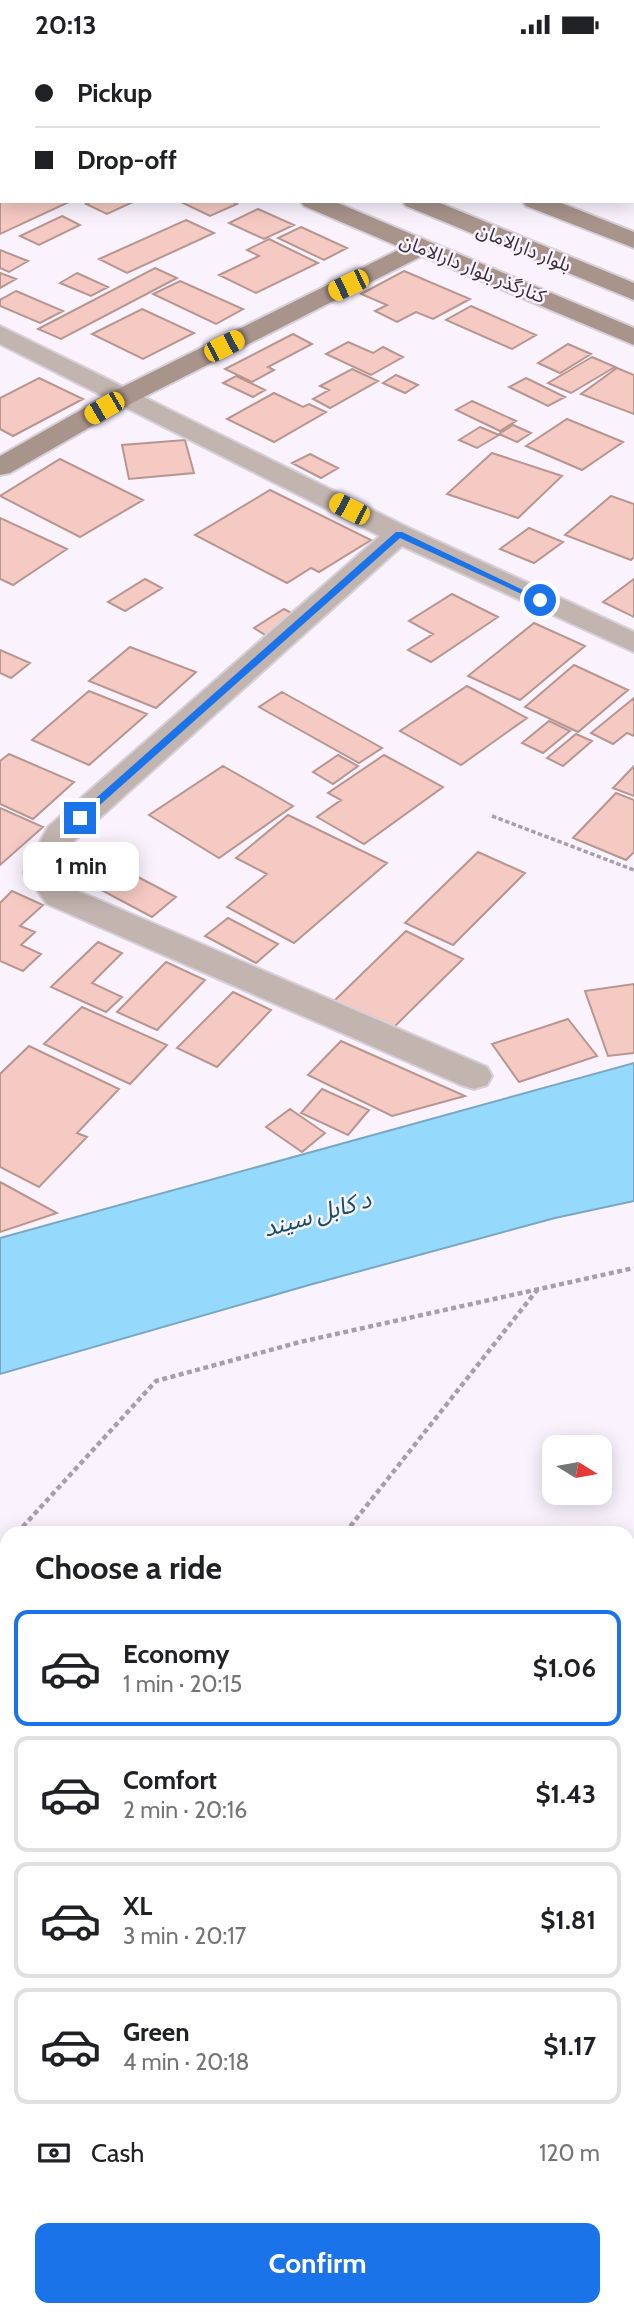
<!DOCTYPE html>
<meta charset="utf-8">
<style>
:root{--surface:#fff;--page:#f6f6f6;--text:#202124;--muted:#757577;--line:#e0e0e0;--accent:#1a73e8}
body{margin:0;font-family:Cabin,"Noto Sans Arabic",sans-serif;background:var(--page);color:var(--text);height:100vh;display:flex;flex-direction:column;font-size:26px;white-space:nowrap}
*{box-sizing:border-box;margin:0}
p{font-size:23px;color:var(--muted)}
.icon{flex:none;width:38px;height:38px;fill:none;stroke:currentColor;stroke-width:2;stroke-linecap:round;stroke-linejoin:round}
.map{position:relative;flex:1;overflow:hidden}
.side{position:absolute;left:0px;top:1477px;width:635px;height:791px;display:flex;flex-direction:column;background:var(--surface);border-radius:21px 21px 0 0;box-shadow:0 4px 18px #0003}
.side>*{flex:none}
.guide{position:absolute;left:0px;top:0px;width:635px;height:154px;box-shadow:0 4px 18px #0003;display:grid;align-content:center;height:154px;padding:0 35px;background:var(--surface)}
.needle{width:46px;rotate:101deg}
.buttons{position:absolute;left:542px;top:1386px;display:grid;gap:14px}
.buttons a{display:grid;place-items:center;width:70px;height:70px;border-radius:14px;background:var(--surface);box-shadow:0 4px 18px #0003;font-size:35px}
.end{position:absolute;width:32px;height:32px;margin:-16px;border:9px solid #1a73e8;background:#fff;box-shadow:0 0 0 4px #fff}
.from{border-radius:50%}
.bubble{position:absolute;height:49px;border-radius:14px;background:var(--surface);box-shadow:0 4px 18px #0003;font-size:23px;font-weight:700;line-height:49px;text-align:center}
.car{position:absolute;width:21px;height:42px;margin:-21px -10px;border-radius:9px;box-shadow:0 0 5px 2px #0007;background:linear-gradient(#f5c518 24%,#345 0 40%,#f5c518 0 76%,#345 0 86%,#f5c518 0)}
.guide b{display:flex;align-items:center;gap:24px;height:66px;font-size:26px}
.guide b+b{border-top:2px solid var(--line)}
.guide i{width:18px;height:18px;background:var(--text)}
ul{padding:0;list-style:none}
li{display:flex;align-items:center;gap:21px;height:116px;margin:0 14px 10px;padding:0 21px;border:4px solid var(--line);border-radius:14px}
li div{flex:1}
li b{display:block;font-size:26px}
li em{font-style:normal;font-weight:700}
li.current{border-color:var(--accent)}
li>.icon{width:63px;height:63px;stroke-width:1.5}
h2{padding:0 35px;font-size:32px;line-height:84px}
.pay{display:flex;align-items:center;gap:18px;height:77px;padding:0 35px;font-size:26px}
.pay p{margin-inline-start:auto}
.primary-button{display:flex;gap:14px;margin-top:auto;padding:14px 35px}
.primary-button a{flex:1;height:80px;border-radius:14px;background:var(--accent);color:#fff;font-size:28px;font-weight:700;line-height:80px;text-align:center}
.status{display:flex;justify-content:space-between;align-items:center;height:49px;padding:0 35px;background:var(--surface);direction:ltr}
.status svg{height:19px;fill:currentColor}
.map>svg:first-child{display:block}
.water{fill:#95dafc;stroke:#79a7c2;stroke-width:2}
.building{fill:#f5cac3;stroke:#b79690;stroke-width:2}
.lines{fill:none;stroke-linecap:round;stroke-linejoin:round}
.street-casing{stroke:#d7d0db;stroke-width:4}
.secondary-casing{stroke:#d7d0db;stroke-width:4}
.path-far2{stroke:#a7a0ab;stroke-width:3.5;stroke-dasharray:4.5 2.5;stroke-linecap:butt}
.path-far1{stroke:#a7a0ab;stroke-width:4.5;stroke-dasharray:5 3.5;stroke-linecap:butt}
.path{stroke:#a7a0ab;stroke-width:5;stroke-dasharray:7 4.5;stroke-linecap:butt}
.street{fill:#c2b4ae;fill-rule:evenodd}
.secondary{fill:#a9948b;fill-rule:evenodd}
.route{fill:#1a73e8}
.labels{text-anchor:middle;stroke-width:5;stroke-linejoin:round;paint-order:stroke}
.far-street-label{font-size:19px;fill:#37303b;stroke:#faf3fe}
.water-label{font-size:24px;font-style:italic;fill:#164e65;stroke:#faf3fe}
</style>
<div class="status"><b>20:13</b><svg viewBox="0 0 49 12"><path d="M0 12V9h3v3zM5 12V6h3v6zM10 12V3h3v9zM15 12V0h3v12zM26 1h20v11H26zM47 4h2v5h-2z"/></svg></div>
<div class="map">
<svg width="634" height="2268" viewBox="0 0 634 2268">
<rect width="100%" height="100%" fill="#faf3fe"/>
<path class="water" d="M634,1014V1152L555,1169L309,1236L0,1325V1189Z"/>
<path class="building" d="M393,0H555L390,2Z
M0,106L2,152H71L0,185Z
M92,152H135L107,165L86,155Z
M179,152H231L237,155L210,167Z
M258,160L294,176L264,190L229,174Z
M62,167L80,176L39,196L20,187Z
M186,171L214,184L127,224L99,210Z
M301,178L347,199L324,211L278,189Z
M269,190L318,214L256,244L219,226L259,207L247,201Z
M0,201L28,212L9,223L0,219Z
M155,219L177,229L61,290L38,280Z
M404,222L470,250L433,270L416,263L397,273L375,262L387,256L361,245Z
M0,224L16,230L0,239Z
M77,224L108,238L91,247L60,234Z
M180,232L243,260L216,275L153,245Z
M16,242L63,262L40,274L0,257V251Z
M471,257L536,286L512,300L446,271Z
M142,260L194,284L143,310L92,285Z
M293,285L312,295L268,318L274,321L252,333L225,320Z
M348,293L373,304L383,298L403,308L371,326L326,305Z
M568,295L591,305L560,324L538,314Z
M592,308L615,318L571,344L548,334Z
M617,319L634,326V365L581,345Z
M352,320L378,332L330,359L313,350L329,341L320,337Z
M396,326L418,336L405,344L383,334Z
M236,327L265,341L253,348L223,334Z
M39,329L83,350L13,387L0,380V349Z
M526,329L565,348L548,357L509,338Z
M274,344L303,358L309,355L326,363L274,393L227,370Z
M472,352L516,372L500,382L456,361Z
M567,370L623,393L582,421L526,397Z
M513,376L531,384L517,393L499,385Z
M480,378L499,386L477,399L459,391Z
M185,391L194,424L129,430L122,396Z
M492,404L562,427L518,469L447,445Z
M310,405L338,419L321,429L292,414Z
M60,410L143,451L80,488L0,447Z
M270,441L371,491L319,523L311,519L287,534L195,486Z
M611,447L634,455V508L631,511L565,486Z
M0,469L67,500L13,536L0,530Z
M529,479L563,493L534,514L500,500Z
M145,530L162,539L125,562L108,553Z
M634,530V568L603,553Z
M452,545L498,568L431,613L408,601L433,585L409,572Z
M284,560L297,567L267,587L254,579Z
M534,574L585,597L520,651L468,627Z
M130,598L196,623L156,659L89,632Z
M0,601L30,614L11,629L0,624Z
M574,616L628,641L578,683L525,658Z
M467,637L527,669L461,716L400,682Z
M89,642L147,665L89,716L32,691Z
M282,643L382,699L359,714L259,658Z
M634,649V687L627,684L613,695L591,684Z
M549,672L570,682L543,704L522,694Z
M576,685L592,692L563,717L547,709Z
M9,705L74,733L33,770L0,755V712Z
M338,706L358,717L333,735L313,723Z
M384,706L443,738L364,795L317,768L341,751L328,744Z
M223,717L293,757L219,809L149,766Z
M634,717V747L613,739Z
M616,744L634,751V803L626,811L573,789Z
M0,759L43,778L0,816Z
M288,766L387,814L294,894L227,858L267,825L236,809Z
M87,801L176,848L152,868L62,820Z
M478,803L525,824L453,896L405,874Z
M12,842L43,856L20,877L35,883L21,896L41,905L23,922L0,912V854Z
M228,869L278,895L256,914L205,887Z
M406,882L463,910L391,981L334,952Z
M98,893L122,904L92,934L122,948L106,963L51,938Z
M166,913L205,931L157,981L117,963Z
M634,935V1004L608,1007L585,942Z
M233,943L271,961L217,1018L177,999Z
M82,958L167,996L130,1035L44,995Z
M568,970L597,1007L519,1033L492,995Z
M341,992L465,1047L392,1067L308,1026Z
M29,997L119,1040L77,1084L87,1088L39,1138L0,1118V1025Z
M322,1040L369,1061L348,1086L301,1064Z
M290,1060L325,1084L302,1103L266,1078Z
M0,1133L57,1164L0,1183Z"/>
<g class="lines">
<g class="street-casing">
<path id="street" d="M0,277L409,479L634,583V603L402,497L74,792L58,822L71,839L487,1018L492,1027L487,1036L474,1040L461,1036L47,855L24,823L48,778L380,487L0,295Z"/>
</g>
<g class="secondary-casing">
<path id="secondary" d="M35,0H59L61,2H36Z
M143,0H167L169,2H144Z
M237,0H262L264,2H238Z
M0,14L2,15V28H0Z
M300,152H333L634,279V296L422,207L134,353L10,424L0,426V407L116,341L402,199L304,157Z
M402,152H435L634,234V251L406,157Z
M522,152H556L634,183V199L526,157Z"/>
</g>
<path class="path-far2" d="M492,767L634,821"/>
<path class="path-far1" d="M17,1484L156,1332L300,1293L634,1219
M345,1484L537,1241"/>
<path class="path" d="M0,1503L7,1495
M0,1920L7,1911"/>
<use href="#street" class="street"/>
<use href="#secondary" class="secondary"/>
</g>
<path class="route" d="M396,483H402L544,551L537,552L400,489L83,771H77V766Z"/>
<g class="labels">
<g class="far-street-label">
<text transform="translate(524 198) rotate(22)" y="7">بلوار دارالامان</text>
<text transform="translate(473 219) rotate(22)" y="7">کنارگذر بلوار دارالامان</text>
</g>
<g class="water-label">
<text transform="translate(317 1165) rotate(-16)" y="8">د کابل سيند</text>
</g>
</g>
</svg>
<div class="buttons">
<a><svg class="needle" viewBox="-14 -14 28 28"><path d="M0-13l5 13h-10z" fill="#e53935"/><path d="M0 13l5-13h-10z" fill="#757577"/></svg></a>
</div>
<i class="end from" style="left:540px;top:551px"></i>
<i class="end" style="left:80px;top:769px"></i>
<div class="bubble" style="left:23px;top:793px;width:116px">1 min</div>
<i class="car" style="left:348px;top:236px;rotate:244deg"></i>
<i class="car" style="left:224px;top:297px;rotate:63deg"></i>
<i class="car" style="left:104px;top:359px;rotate:240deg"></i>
<i class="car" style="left:349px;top:460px;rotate:297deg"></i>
<div class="guide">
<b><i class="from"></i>Pickup</b>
<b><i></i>Drop-off</b>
</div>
<section class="side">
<h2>Choose a ride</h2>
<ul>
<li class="current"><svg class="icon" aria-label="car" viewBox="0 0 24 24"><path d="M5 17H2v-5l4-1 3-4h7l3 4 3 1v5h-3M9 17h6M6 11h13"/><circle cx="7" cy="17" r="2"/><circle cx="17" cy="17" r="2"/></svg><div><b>Economy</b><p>1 min · 20:15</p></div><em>$1.06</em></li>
<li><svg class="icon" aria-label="car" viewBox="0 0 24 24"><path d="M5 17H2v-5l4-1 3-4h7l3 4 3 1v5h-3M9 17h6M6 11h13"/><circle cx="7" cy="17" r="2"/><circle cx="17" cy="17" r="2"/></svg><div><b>Comfort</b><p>2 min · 20:16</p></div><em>$1.43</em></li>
<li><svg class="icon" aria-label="car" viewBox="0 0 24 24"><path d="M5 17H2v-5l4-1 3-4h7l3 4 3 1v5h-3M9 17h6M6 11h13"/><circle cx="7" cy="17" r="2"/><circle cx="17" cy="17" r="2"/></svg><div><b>XL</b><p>3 min · 20:17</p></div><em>$1.81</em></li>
<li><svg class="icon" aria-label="car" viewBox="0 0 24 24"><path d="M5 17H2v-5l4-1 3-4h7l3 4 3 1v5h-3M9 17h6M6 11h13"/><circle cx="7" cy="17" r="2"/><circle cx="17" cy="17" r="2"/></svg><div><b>Green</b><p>4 min · 20:18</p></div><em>$1.17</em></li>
</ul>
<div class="pay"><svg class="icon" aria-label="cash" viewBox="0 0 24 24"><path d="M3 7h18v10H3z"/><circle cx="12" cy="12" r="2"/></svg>Cash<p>120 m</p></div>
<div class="primary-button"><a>Confirm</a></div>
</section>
</div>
